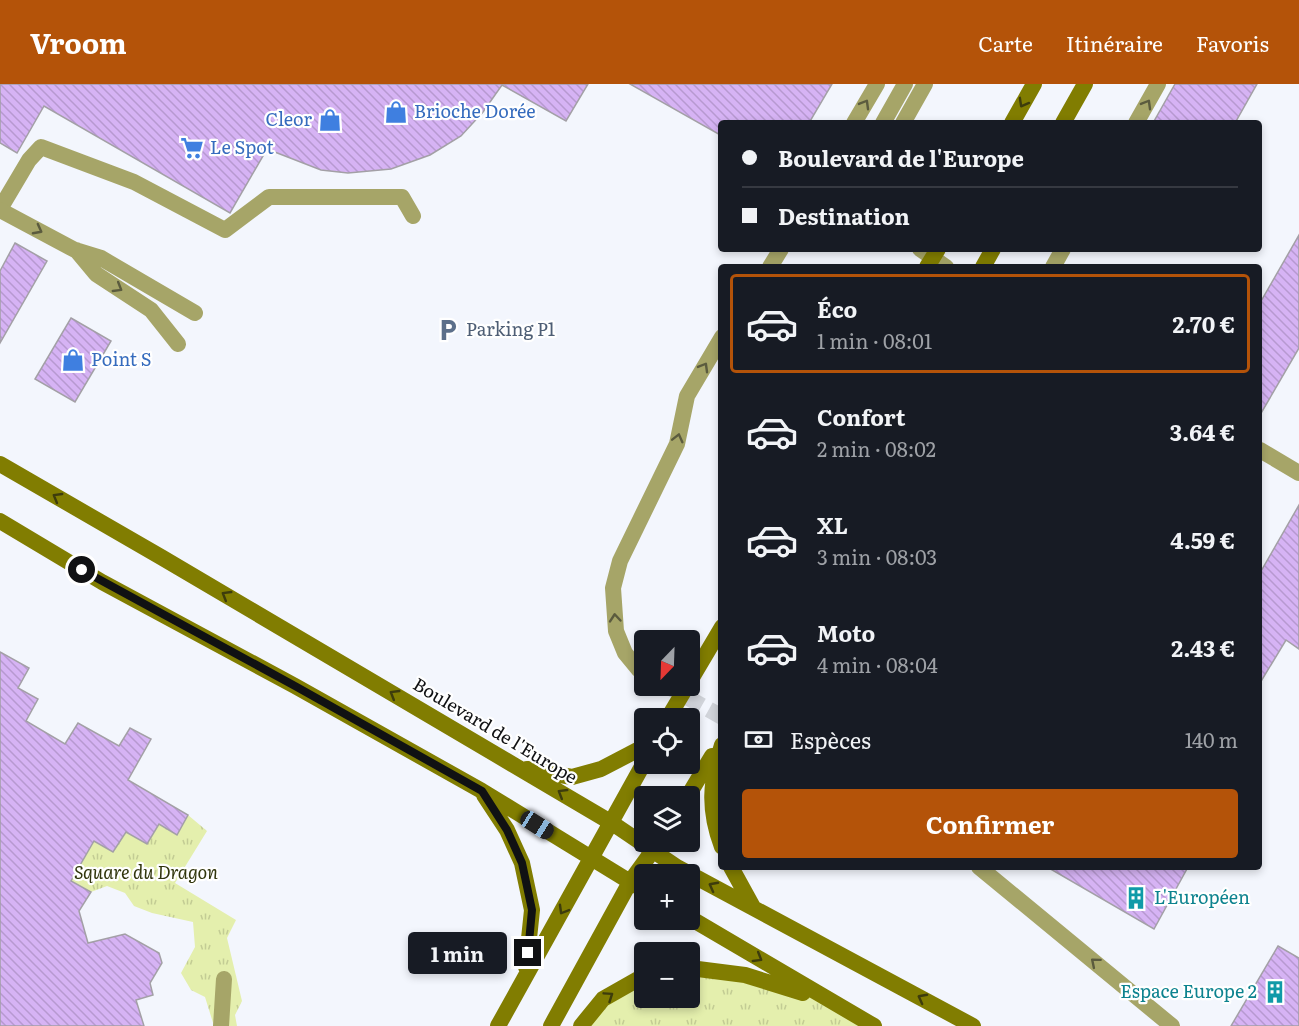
<!DOCTYPE html>
<html lang="fr">
<meta charset="utf-8">
<style>
:root{--surface:#171b24;--page:#242831;--text:#f1f3f6;--muted:#9ea1a6;--line:#363941;--accent:#b45309}
body{margin:0;font-family:Literata,serif;background:var(--page);color:var(--text);height:100vh;display:flex;flex-direction:column;font-size:22px;white-space:nowrap}
*{box-sizing:border-box;margin:0}
p{font-size:20px;color:var(--muted)}
.icon{flex:none;width:33px;height:33px;fill:none;stroke:currentColor;stroke-width:2;stroke-linecap:round;stroke-linejoin:round}
.map{position:relative;flex:1;overflow:hidden}
.side{position:absolute;left:718px;top:180px;width:544px;height:606px;display:flex;flex-direction:column;background:var(--surface);border-radius:6px;box-shadow:0 3px 9px #0003}
.side>*{flex:none}
.top-card{position:absolute;left:718px;top:36px;width:544px;height:132px;border-radius:6px;box-shadow:0 3px 9px #0003;display:grid;align-content:center;height:132px;padding:0 24px;background:var(--surface)}
.needle{width:39px;rotate:203deg}
.tools{position:absolute;left:634px;top:546px;display:grid;gap:12px}
.tools a{display:grid;place-items:center;width:66px;height:66px;border-radius:6px;background:var(--surface);box-shadow:0 3px 9px #0003;font-size:30px}
.end{position:absolute;width:27px;height:27px;margin:-14px;border:8px solid #101113;background:#fff;box-shadow:0 0 0 3px #fff}
.from{border-radius:50%}
.bubble{position:absolute;height:42px;border-radius:6px;background:var(--surface);box-shadow:0 3px 9px #0003;font-size:20px;font-weight:700;line-height:42px;text-align:center}
.car{position:absolute;width:18px;height:36px;margin:-18px -9px;border-radius:8px;box-shadow:0 0 4px 2px #0007;background:linear-gradient(#222 24%,#8ab4d8 0 40%,#222 0 76%,#8ab4d8 0 86%,#222 0)}
.top-card b{display:flex;align-items:center;gap:21px;height:57px;font-size:22px}
.top-card b+b{border-top:2px solid var(--line)}
.top-card i{width:15px;height:15px;background:var(--text)}
ul{padding:10px 0 0;list-style:none}
li{display:flex;align-items:center;gap:18px;height:99px;margin:0 12px 9px;padding:0 12px;border:3px solid transparent;border-radius:6px}
li div{flex:1}
li b{display:block;font-size:22px}
li em{font-style:normal;font-weight:700}
li.on{border-color:var(--accent)}
li>.icon{width:54px;height:54px;stroke-width:1.5}
.pay{display:flex;align-items:center;gap:15px;height:66px;padding:0 24px;font-size:22px}
.pay p{margin-inline-start:auto}
.cta{display:flex;gap:12px;margin-top:auto;padding:12px 24px}
.cta a{flex:1;height:69px;border-radius:6px;background:var(--accent);color:#fff;font-size:24px;font-weight:700;line-height:69px;text-align:center}
header{display:flex;align-items:center;gap:36px;box-sizing:border-box;height:84px;padding:0 30px;background:var(--accent);color:#fff}
header strong{font-size:28px}
nav{display:flex;gap:33px;margin-inline-start:auto;font-size:21px}
.map>svg:first-child{display:block}
.grass{fill:url(#grass-tufts)}
.building{fill:url(#building-back-hatch);stroke:#a3a0a6;stroke-width:1.5}
.lines{fill:none;stroke-linecap:round;stroke-linejoin:round}
.minor-tunnel{stroke:#d1d4da;stroke-width:16;stroke-dasharray:16 8;stroke-linecap:butt}
.pedestrian{stroke:#a6a568;stroke-width:16}
.minor{stroke:#a6a568;stroke-width:16}
.secondary{stroke:#817d01;stroke-width:16}
.oneway{stroke:#3d3c0c}
.oneway2{stroke:#5b5b3e}
.route{stroke:#101113;stroke-width:8}
.labels{text-anchor:middle;stroke-width:4.5;stroke-linejoin:round;paint-order:stroke}
.shop-label{font-size:18px;fill:#366cbe;stroke:#fff;text-anchor:start}
.service-label{font-size:18px;fill:#4e5e75;stroke:#fff;text-anchor:start}
.street-label{font-size:18px;fill:#101113;stroke:#fff}
.park-label{font-size:18px;font-style:italic;fill:#30350c;stroke:#fff}
.culture-label{font-size:18px;fill:#0d838f;stroke:#fff;text-anchor:start}
</style>
<header>
<strong>Vroom</strong>
<nav><a>Carte</a><a>Itinéraire</a><a>Favoris</a></nav>
</header>
<div class="map">
<svg width="1299" height="942" viewBox="0 0 1299 942">
<defs>
<pattern id="grass-tufts" width="24" height="20" patternUnits="userSpaceOnUse" patternTransform="scale(1.5)"><rect width="24" height="20" fill="#e4efad"/><path d="M3 7l-1-3M5 7V3M7 7l1-3M15 17l-1-3M17 17v-4M19 17l1-3" fill="none" stroke="#c3cc94"/></pattern>
<pattern id="building-back-hatch" width="6" height="6" patternUnits="userSpaceOnUse" patternTransform="scale(1.5)"><rect width="6" height="6" fill="#d6b3f4"/><path d="M-1 5l2 2M0 0l6 6M5-1l2 2" fill="none" stroke="#b799d0"/></pattern>
</defs>
<rect width="100%" height="100%" fill="#f3f6fd"/>
<path class="grass" d="M188,731L207,747L175,799L236,836L227,854L242,917L235,931L237,942H214L205,913L191,906L181,889L195,863L193,838L152,829L134,822L125,809L107,802L91,808L71,797L94,757L113,768L126,748L147,760L159,740L177,750Z
M690,884L828,916L874,942H581L645,893V914H690Z"/>
<path class="building" d="M0,0H588L566,37L502,1L483,28L461,52L430,71L391,85L348,89L321,86L267,65L230,129L44,22L17,69L0,59Z
M630,0H832L809,39H722V52Z
M1175,0H1257L1235,39H1153Z
M1299,151V264L1260,331V219Z
M15,159L47,177L0,259V187Z
M71,234L111,257L75,318L35,295Z
M1299,421V565L1286,556L1260,599V489Z
M0,568L29,584L18,604L38,615L26,637L65,660L78,639L119,662L130,644L151,655L128,696L188,731L177,751L159,740L147,760L126,748L113,768L94,757L71,797L91,808L79,827L88,859L125,850L159,869L162,879L150,899L153,911L136,916L144,942H0Z
M1047,783H1188L1154,845Z
M1278,862L1299,874V942H1231Z"/>
<g class="lines">
<path class="minor-tunnel" d="M667,602L722,633"/>
<path class="pedestrian" d="M0,125L29,76L41,63L134,98L225,146L269,113H402L413,132
M221,942L224,895"/>
<path class="minor" d="M854,39L877,0
M883,39L905,0
M903,39L925,0
M1136,39L1158,0
M0,126L75,166L101,174L195,229
M920,165L946,183
M76,166L96,190L151,226L178,260
M770,183L781,165
M1053,183L1063,165
M1260,366L1299,389
M639,586L625,569L616,547L613,504L620,477L677,360L687,312L722,253
M979,783L1172,942"/>
<path class="secondary" d="M1012,39L1034,0
M1063,39L1085,0
M927,183L938,165
M983,183L993,165
M0,380L161,473L612,739L677,783L973,942
M0,437L102,498L295,602L482,707L645,807
M690,597L722,543
M668,634L687,602
M722,661C710,698 708,726 722,763
M527,685L572,693L601,685L645,662
M484,711L507,746L522,779L532,826L526,883
M688,712L712,672
M731,783L753,823
M690,834L874,942
M690,884L745,891L803,909
M498,942L645,677
M551,942L630,798L659,758
M581,942L603,915L640,894L645,893"/>
</g>
<defs><path id="oneway-chevron" d="M-2-3.5L2.5 0L-2 3.5" fill="none" stroke-width="1.6" stroke-linecap="round" stroke-linejoin="round" transform="scale(1.5)"/></defs>
<g class="oneway">
<use href="#oneway-chevron" transform="translate(1023 19) rotate(119)"/>
<use href="#oneway-chevron" transform="translate(57 413) rotate(-150)"/>
<use href="#oneway-chevron" transform="translate(226 511) rotate(-149)"/>
<use href="#oneway-chevron" transform="translate(394 610) rotate(-149)"/>
<use href="#oneway-chevron" transform="translate(562 709) rotate(-149)"/>
<use href="#oneway-chevron" transform="translate(713 802) rotate(-152)"/>
<use href="#oneway-chevron" transform="translate(563 826) rotate(120)"/>
<use href="#oneway-chevron" transform="translate(758 874) rotate(31)"/>
<use href="#oneway-chevron" transform="translate(609 912) rotate(-34)"/>
<use href="#oneway-chevron" transform="translate(922 914) rotate(-152)"/>
</g>
<g class="oneway2">
<use href="#oneway-chevron" transform="translate(865 20) rotate(-60)"/>
<use href="#oneway-chevron" transform="translate(1147 20) rotate(-60)"/>
<use href="#oneway-chevron" transform="translate(38 146) rotate(28)"/>
<use href="#oneway-chevron" transform="translate(118 204) rotate(31)"/>
<use href="#oneway-chevron" transform="translate(704 283) rotate(-60)"/>
<use href="#oneway-chevron" transform="translate(678 354) rotate(-76)"/>
<use href="#oneway-chevron" transform="translate(615 534) rotate(-95)"/>
<use href="#oneway-chevron" transform="translate(1095 878) rotate(-140)"/>
</g>
<g class="lines">
<path class="route" d="M82,486L295,602L482,707L507,746L522,779L532,826L528,869"/>
</g>
<defs>
<g id="shop-bare" transform="scale(1.8)"><path d="M-5-2.5h2.3a2.7 3.5 0 0 1 5.4 0H5L5.5 6h-11ZM-1.5-2.5h3a1.5 2.3 0 0 0-3 0Z" fill="#3f7fe0" stroke="#fff" stroke-width="2.5" paint-order="stroke"/></g>
<g id="supermarket-bare" transform="scale(1.8)"><path d="M-6-5.5h2.5l.6 2H6L4.5 2H-2.5L-4.4-4H-6ZM-1.5 3.2a1.3 1.3 0 1 0 .1 0ZM3 3.2a1.3 1.3 0 1 0 .1 0Z" fill="#3f7fe0" stroke="#fff" stroke-width="2.5" paint-order="stroke"/></g>
<g id="parking-bare" transform="scale(1.8)"><path d="M-3.5-5.5H1a3.5 3.5 0 0 1 0 7H-1V5.5H-3.5ZM-1-3.4V-.6H.8a1.4 1.4 0 0 0 0-2.8Z" fill="#5c6f8a" stroke="#fff" stroke-width="2.5" paint-order="stroke"/></g>
<g id="building-bare" transform="scale(1.8)"><path d="M-4-6H4V6H1V3H-1V6H-4ZM-2.5-4.3h1.7v1.8h-1.7ZM.8-4.3h1.7v1.8H.8ZM-2.5-1h1.7V.8h-1.7ZM.8-1h1.7V.8H.8Z" fill="#0f9aa8" stroke="#fff" stroke-width="2.5" paint-order="stroke"/></g>
</defs>
<g fill-rule="evenodd">
<use href="#shop-bare" x="396" y="28"/>
<use href="#shop-bare" x="330" y="36"/>
<use href="#supermarket-bare" x="192" y="64"/>
<use href="#parking-bare" x="448" y="246"/>
<use href="#shop-bare" x="73" y="276"/>
<use href="#building-bare" x="1136" y="814"/>
<use href="#building-bare" x="1275" y="908"/>
</g>
<g class="labels">
<g class="shop-label">
<text x="414" y="34">Brioche Dorée</text>
<text x="312" y="42" text-anchor="end">Cleor</text>
<text x="210" y="70">Le Spot</text>
<text x="91" y="282">Point S</text>
</g>
<g class="service-label">
<text x="466" y="252">Parking P1</text>
</g>
<g class="street-label">
<text transform="translate(495 647) rotate(31)" y="6">Boulevard de l'Europe</text>
</g>
<g class="park-label">
<text x="146" y="795">Square du Dragon</text>
</g>
<g class="culture-label">
<text x="1154" y="820">L'Européen</text>
<text x="1257" y="914" text-anchor="end">Espace Europe 2</text>
</g>
</g>
</svg>
<div class="tools">
<a><svg class="needle" viewBox="-14 -14 28 28"><path d="M0-13l5 13h-10z" fill="#e53935"/><path d="M0 13l5-13h-10z" fill="#9ea1a6"/></svg></a>
<a><svg class="icon" aria-label="locate" viewBox="0 0 24 24"><circle cx="12" cy="12" r="6"/><path d="M12 2v4M12 18v4M2 12h4M18 12h4"/></svg></a>
<a><svg class="icon" aria-label="layers" viewBox="0 0 24 24"><path d="M12 4l9 5-9 5-9-5zM3 14l9 5 9-5"/></svg></a>
<a>+</a>
<a>−</a>
</div>
<i class="end from" style="left:82px;top:486px"></i>
<i class="end" style="left:528px;top:869px"></i>
<div class="bubble" style="left:408px;top:848px;width:99px">1 min</div>
<i class="car" style="left:537px;top:741px;rotate:122deg"></i>
<div class="top-card">
<b><i class="from"></i>Boulevard de l'Europe</b>
<b><i></i>Destination</b>
</div>
<section class="side">
<ul>
<li class="on"><svg class="icon" aria-label="car" viewBox="0 0 24 24"><path d="M5 17H2v-5l4-1 3-4h7l3 4 3 1v5h-3M9 17h6M6 11h13"/><circle cx="7" cy="17" r="2"/><circle cx="17" cy="17" r="2"/></svg><div><b>Éco</b><p>1 min · 08:01</p></div><em>2.70 €</em></li>
<li><svg class="icon" aria-label="car" viewBox="0 0 24 24"><path d="M5 17H2v-5l4-1 3-4h7l3 4 3 1v5h-3M9 17h6M6 11h13"/><circle cx="7" cy="17" r="2"/><circle cx="17" cy="17" r="2"/></svg><div><b>Confort</b><p>2 min · 08:02</p></div><em>3.64 €</em></li>
<li><svg class="icon" aria-label="car" viewBox="0 0 24 24"><path d="M5 17H2v-5l4-1 3-4h7l3 4 3 1v5h-3M9 17h6M6 11h13"/><circle cx="7" cy="17" r="2"/><circle cx="17" cy="17" r="2"/></svg><div><b>XL</b><p>3 min · 08:03</p></div><em>4.59 €</em></li>
<li><svg class="icon" aria-label="car" viewBox="0 0 24 24"><path d="M5 17H2v-5l4-1 3-4h7l3 4 3 1v5h-3M9 17h6M6 11h13"/><circle cx="7" cy="17" r="2"/><circle cx="17" cy="17" r="2"/></svg><div><b>Moto</b><p>4 min · 08:04</p></div><em>2.43 €</em></li>
</ul>
<div class="pay"><svg class="icon" aria-label="cash" viewBox="0 0 24 24"><path d="M3 7h18v10H3z"/><circle cx="12" cy="12" r="2"/></svg>Espèces<p>140 m</p></div>
<div class="cta"><a>Confirmer</a></div>
</section>
</div>
